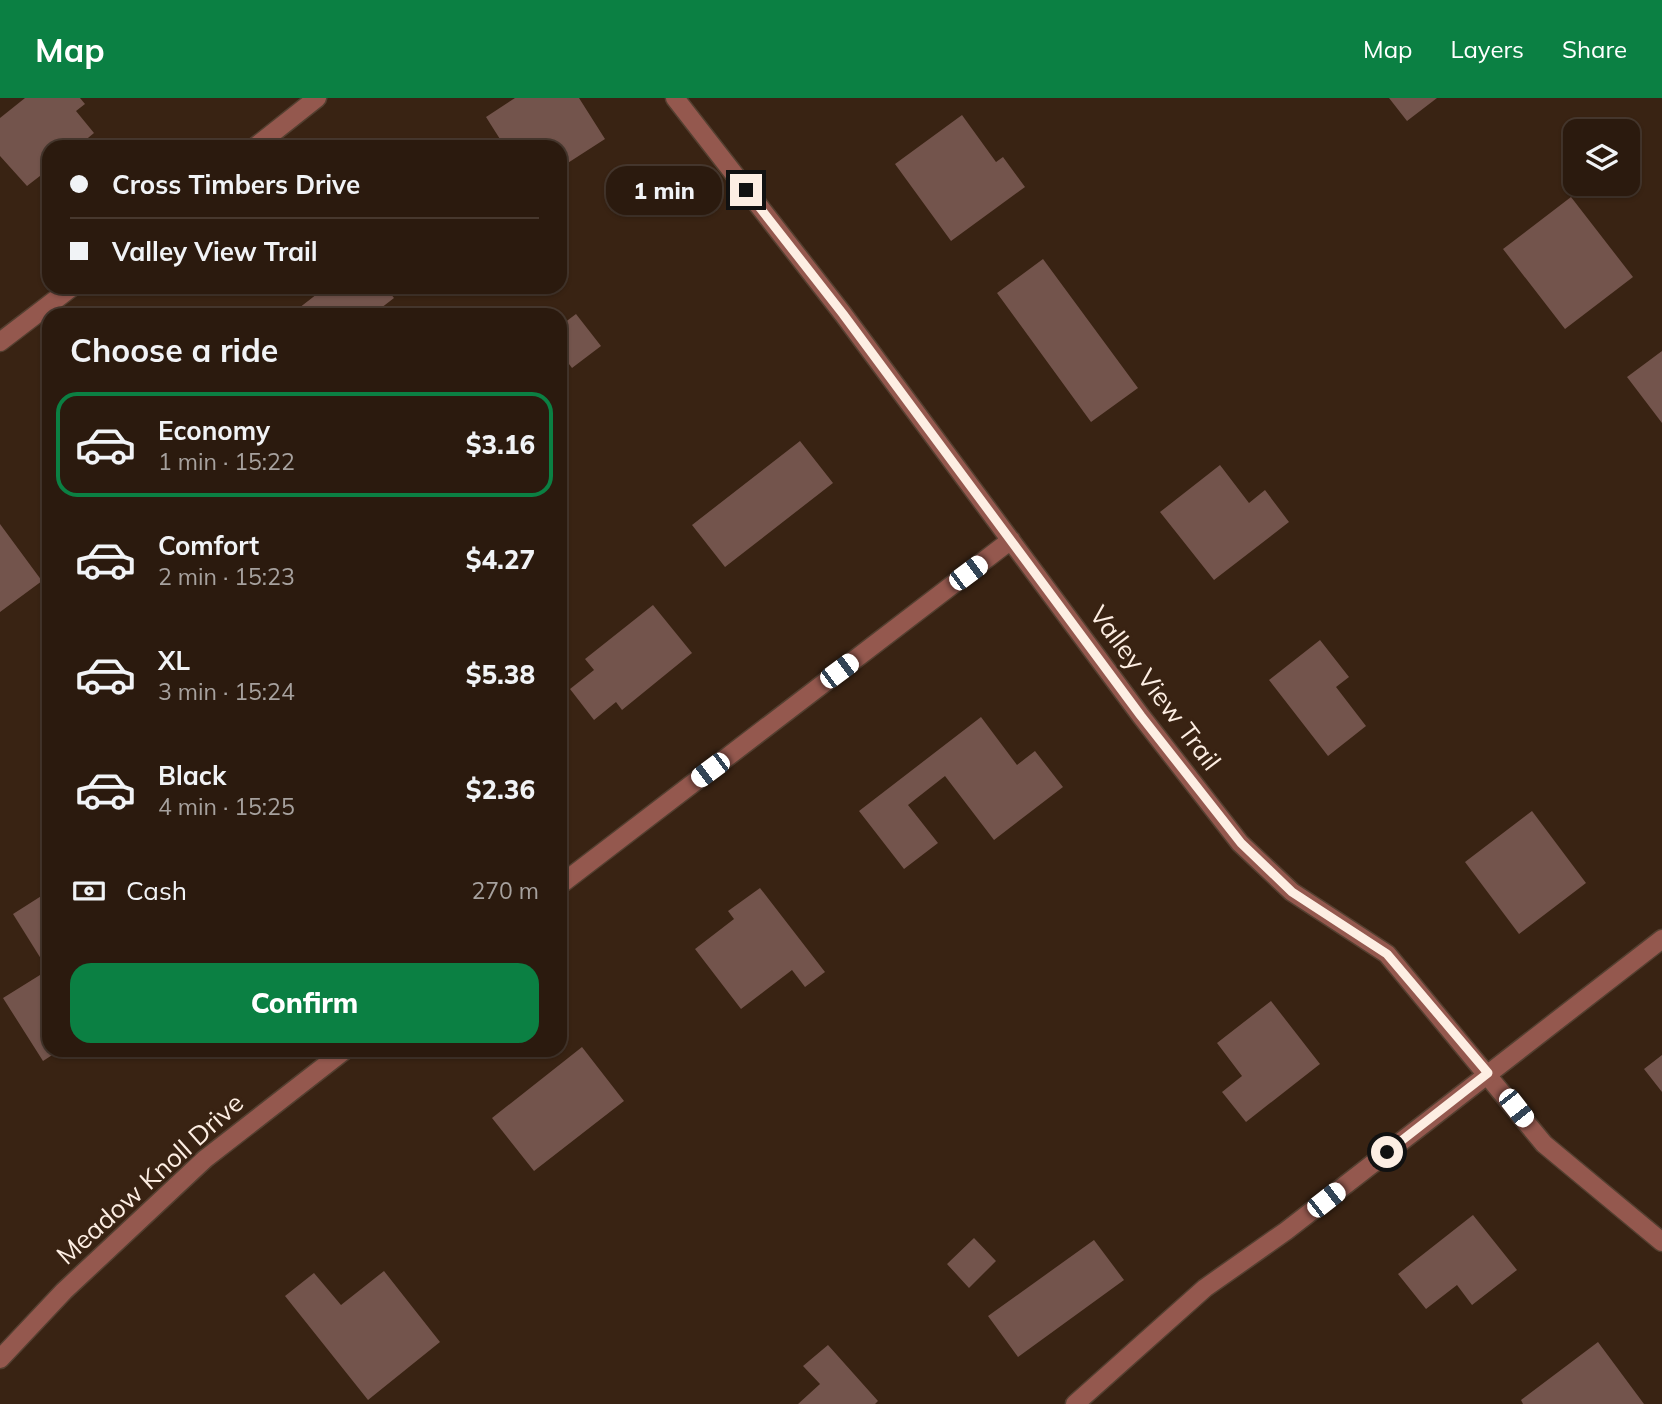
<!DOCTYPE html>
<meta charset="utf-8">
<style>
:root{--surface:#2b1a0e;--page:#37271c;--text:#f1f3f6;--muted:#a6a19e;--line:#47382e;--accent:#0b8043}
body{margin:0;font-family:Mulish,sans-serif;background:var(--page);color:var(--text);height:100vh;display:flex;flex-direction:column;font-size:26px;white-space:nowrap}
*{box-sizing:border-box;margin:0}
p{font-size:23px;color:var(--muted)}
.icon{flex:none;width:38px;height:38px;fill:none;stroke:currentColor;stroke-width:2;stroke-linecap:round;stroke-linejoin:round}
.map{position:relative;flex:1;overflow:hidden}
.details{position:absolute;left:42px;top:210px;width:525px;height:749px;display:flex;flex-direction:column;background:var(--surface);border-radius:21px;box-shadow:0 2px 5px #0004,0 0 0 2px var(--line)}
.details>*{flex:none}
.banner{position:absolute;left:42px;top:42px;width:525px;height:154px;border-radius:21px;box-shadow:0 2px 5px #0004,0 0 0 2px var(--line);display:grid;align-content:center;height:154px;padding:0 28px;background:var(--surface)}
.fabs{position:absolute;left:1563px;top:21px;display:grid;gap:14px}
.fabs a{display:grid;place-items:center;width:77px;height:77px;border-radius:14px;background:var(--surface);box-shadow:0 2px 5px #0004,0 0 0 2px var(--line);font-size:35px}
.end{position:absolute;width:32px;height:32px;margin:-16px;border:9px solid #fdeee3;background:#111;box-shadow:0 0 0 4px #111}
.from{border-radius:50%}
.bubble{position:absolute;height:49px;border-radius:21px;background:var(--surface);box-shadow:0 2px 5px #0004,0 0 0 2px var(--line);font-size:23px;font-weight:800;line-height:49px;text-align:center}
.car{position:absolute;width:21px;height:42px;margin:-21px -10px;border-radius:9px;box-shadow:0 0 5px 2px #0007;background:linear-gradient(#fff 24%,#345 0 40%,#fff 0 76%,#345 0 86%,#fff 0)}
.banner b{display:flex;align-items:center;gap:24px;height:66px;font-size:26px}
.banner b+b{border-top:2px solid var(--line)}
.banner i{width:18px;height:18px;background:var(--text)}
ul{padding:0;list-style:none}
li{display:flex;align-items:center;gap:21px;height:105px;margin:0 14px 10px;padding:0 14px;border:4px solid transparent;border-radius:21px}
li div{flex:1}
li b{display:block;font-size:26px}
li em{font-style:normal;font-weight:800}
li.current{border-color:var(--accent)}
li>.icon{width:63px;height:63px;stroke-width:1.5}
h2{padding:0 28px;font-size:32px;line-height:84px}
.pay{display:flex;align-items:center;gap:18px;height:77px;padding:0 28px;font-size:26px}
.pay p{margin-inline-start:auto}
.action{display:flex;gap:14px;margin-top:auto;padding:14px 28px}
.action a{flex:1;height:80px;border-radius:21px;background:var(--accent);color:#fff;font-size:28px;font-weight:800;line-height:80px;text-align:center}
header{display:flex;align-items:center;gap:42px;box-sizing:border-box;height:98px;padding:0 35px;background:var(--accent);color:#fff}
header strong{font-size:33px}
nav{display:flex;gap:38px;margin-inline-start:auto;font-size:24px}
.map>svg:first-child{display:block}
.building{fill:#73544c}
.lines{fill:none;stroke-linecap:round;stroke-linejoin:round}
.minor-casing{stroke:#543f30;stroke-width:21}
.tertiary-casing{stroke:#543f30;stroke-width:21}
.minor{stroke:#94584e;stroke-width:18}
.tertiary{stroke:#94584e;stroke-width:18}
.route{stroke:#fdeee3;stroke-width:9}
.labels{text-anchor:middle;stroke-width:6;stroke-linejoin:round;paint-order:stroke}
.street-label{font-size:26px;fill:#fdeee3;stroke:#392313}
</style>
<header>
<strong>Map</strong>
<nav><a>Map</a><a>Layers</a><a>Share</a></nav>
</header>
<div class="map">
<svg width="1662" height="1306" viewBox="0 0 1662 1306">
<rect width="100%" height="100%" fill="#392313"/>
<path class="building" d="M25,0H80L85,6L76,13L94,35L77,49H49V71L27,88L0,58V20Z
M515,0H579L605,41L560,70V49H505L486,19Z
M1389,0H1437L1407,23Z
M962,17L996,64L1003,59L1025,89L951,143L895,66Z
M1571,99L1633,179L1565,231L1503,151Z
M1043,161L1138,290L1091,324L997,195Z
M326,189H385L394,200L372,217H290Z
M576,216L601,248L572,270L560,254V228Z
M1662,253V325L1627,279Z
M800,343L833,385L725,469L692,427Z
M1220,367L1249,405L1265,392L1289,424L1214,482L1160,414Z
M0,426L42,483L0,514Z
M653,507L692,555L622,612L616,604L594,622L570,591L594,572L585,561Z
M1320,542L1349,579L1336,589L1366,628L1328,658L1269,582Z
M981,619L1017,667L1035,653L1063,689L994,742L945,678L908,707L938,745L904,771L859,713Z
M1532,713L1586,785L1519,836L1465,764Z
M760,790L825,874L805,889L792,872L741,911L695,851L734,821L728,813Z
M46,795L49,800V952H60L43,963L3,900L48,872L13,816Z
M1271,903L1320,966L1246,1024L1222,994L1242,978L1217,945Z
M582,949L624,1003L534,1073L492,1020Z
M1662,957V994L1644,971Z
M1473,1117L1517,1172L1472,1207L1457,1187L1426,1211L1398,1176Z
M974,1140L996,1163L969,1190L947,1166Z
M1094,1142L1124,1182L1018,1259L988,1218Z
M384,1173L440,1244L368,1302L285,1198L314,1175L341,1207Z
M1598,1244L1644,1306H1523L1521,1302Z
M828,1247L878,1303L875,1306H798L820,1286L803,1268Z"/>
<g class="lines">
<g class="minor-casing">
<path id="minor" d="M675,0L843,216L1141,618L1240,745L1292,794L1387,856L1544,1046L1662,1144
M255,49L317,0
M0,244L72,189
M560,787L1011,442
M0,1261L64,1193L205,1061L345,952"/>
</g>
<g class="tertiary-casing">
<path id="tertiary" d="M1075,1306L1205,1190L1286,1133L1662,841"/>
</g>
<use href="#minor" class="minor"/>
<use href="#tertiary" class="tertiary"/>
</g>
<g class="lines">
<path class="route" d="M746,92L843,216L1141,618L1241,745L1292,794L1387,856L1488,975L1387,1054"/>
</g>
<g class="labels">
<g class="street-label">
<text transform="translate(1155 590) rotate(53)" y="9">Valley View Trail</text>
<text transform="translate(150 1081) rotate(-42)" y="9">Meadow Knoll Drive</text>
</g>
</g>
</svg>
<div class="fabs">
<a><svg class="icon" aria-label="layers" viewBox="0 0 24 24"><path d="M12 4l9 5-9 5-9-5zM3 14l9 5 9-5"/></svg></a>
</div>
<i class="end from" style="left:1387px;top:1054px"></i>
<i class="end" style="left:746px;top:92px"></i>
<div class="bubble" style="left:606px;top:68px;width:116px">1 min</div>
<i class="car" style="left:968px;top:475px;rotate:53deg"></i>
<i class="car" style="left:839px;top:573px;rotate:53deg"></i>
<i class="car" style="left:710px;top:672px;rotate:233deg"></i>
<i class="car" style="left:1516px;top:1010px;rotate:142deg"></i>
<i class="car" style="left:1326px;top:1102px;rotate:52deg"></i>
<div class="banner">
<b><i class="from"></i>Cross Timbers Drive</b>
<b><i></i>Valley View Trail</b>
</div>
<section class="details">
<h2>Choose a ride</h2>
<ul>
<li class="current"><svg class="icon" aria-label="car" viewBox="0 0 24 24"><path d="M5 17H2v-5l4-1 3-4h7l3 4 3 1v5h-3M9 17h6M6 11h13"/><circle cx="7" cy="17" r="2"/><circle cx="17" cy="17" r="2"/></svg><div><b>Economy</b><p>1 min · 15:22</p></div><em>$3.16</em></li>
<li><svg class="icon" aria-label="car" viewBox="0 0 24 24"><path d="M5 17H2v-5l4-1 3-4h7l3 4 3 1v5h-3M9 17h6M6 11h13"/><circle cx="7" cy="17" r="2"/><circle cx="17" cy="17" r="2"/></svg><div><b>Comfort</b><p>2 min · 15:23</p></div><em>$4.27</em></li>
<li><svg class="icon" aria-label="car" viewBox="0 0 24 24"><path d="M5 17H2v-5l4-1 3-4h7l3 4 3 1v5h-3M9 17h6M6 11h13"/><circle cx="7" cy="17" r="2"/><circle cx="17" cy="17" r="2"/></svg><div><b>XL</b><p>3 min · 15:24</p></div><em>$5.38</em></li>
<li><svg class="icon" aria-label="car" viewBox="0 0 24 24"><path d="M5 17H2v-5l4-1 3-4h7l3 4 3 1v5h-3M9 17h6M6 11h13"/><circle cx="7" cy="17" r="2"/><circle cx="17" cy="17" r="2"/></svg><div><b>Black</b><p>4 min · 15:25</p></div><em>$2.36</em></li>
</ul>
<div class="pay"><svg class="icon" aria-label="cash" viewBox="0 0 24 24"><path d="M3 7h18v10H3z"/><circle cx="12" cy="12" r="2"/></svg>Cash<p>270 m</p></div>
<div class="action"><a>Confirm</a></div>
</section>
</div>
